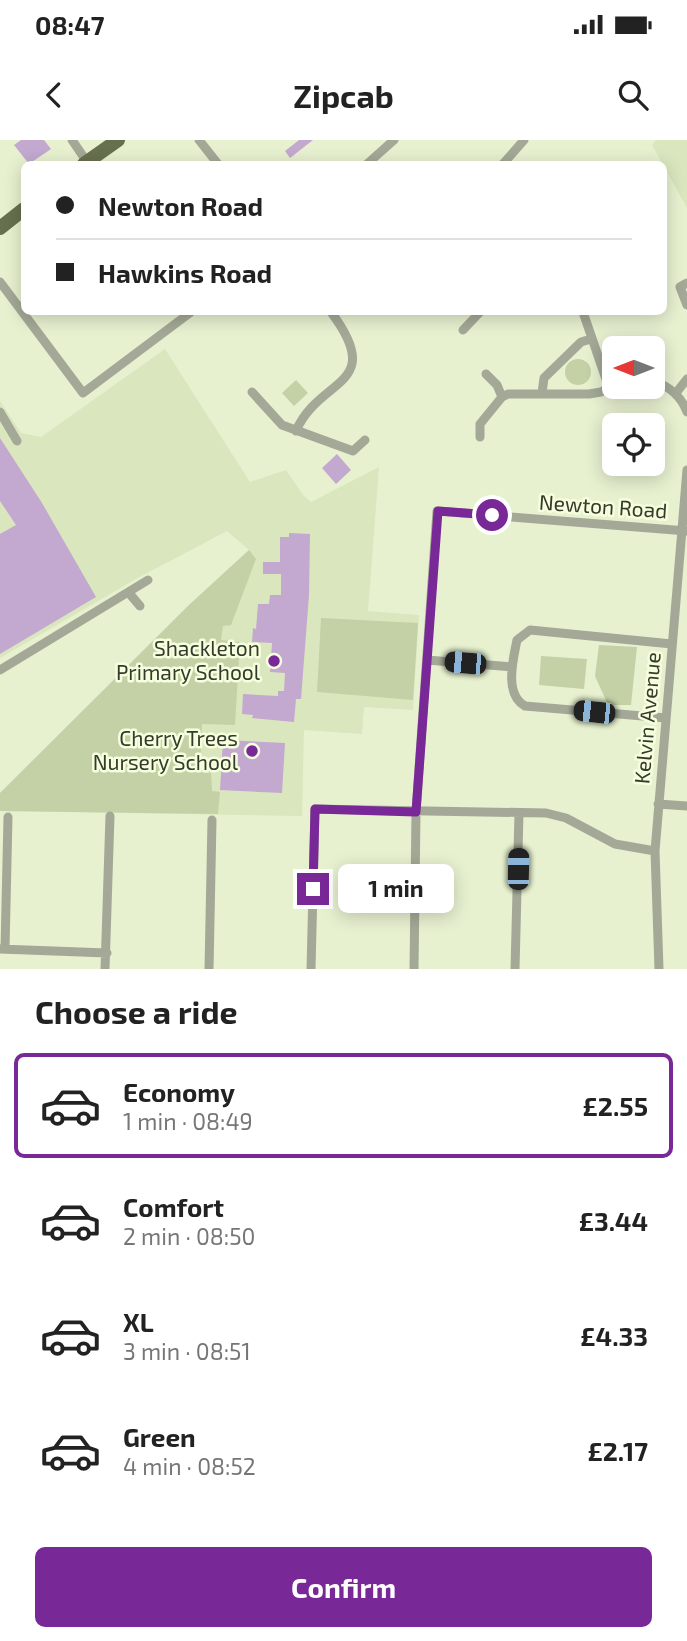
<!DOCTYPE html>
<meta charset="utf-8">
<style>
:root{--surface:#fff;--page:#f2f2f2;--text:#222;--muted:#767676;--line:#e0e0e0;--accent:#792898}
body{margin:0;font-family:"Exo 2",sans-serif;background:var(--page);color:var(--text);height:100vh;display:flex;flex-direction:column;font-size:26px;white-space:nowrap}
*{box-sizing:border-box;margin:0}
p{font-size:23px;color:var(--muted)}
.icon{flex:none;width:38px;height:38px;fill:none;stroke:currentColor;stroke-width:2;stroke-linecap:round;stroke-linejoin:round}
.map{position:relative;height:829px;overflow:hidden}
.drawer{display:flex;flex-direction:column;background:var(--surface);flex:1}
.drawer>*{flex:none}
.guide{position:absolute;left:21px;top:21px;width:646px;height:154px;border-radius:10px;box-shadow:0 4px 18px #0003;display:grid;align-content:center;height:154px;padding:0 35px;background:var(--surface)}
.needle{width:46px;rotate:270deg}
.buttons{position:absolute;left:602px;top:196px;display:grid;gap:14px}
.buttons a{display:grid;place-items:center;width:63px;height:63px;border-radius:10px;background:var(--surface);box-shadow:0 4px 18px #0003;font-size:35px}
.end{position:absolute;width:32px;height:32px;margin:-16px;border:9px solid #792898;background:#fff;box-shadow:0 0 0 4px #fff}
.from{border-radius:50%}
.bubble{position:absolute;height:49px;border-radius:10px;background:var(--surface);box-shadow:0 4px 18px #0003;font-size:23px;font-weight:700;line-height:49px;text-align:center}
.car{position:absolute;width:21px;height:42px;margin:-21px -10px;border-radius:9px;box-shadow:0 0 5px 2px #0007;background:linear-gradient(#222 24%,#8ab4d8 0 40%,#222 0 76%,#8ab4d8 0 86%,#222 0)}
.guide b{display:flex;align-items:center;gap:24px;height:66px;font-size:26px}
.guide b+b{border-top:2px solid var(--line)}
.guide i{width:18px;height:18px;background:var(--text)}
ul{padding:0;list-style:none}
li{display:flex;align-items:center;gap:21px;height:105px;margin:0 14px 10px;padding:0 21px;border:4px solid transparent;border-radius:10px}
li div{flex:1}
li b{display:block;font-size:26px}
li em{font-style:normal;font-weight:700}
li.current{border-color:var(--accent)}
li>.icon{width:63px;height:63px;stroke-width:1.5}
h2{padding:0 35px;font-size:32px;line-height:84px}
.button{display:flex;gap:14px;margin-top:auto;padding:14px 35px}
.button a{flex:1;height:80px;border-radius:10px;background:var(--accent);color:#fff;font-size:28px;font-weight:700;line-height:80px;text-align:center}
.status{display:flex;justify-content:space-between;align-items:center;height:49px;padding:0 35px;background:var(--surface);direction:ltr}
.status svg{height:19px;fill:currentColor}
header{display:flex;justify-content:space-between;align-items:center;height:91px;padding:0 35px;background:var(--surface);font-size:32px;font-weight:700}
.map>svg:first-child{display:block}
.built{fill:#dae6be}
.green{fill:#c4d1a6}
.building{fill:#c3a8cf}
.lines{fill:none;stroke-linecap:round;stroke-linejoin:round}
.street{stroke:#a3a996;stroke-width:9}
.primary{stroke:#67704e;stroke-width:14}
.route{stroke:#792898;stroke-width:9}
.poi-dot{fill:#792898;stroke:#f5ffdd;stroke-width:2.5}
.labels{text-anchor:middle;stroke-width:5;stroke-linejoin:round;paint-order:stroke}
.street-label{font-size:21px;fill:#363a2d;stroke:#f5ffdd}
.poi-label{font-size:21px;fill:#363a2d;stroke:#f5ffdd;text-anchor:end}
</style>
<div class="status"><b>08:47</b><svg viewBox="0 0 49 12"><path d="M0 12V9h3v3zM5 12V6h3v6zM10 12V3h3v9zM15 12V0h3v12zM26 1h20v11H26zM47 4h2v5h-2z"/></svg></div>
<header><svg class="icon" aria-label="back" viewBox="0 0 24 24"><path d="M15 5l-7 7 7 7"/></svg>Zipcab<svg class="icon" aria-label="search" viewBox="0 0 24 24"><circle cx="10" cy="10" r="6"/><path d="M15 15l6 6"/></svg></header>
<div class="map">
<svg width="687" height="829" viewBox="0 0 687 829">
<rect width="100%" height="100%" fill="#e7f1d0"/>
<path class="built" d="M656,0H687V68L652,5Z
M165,209L250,342L286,330L303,355L311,362L379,327L368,471L419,475L413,570L364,567L362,594L304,590L302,676L0,671V653L190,464L249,410L227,391L136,439L0,518V261L21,293L41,297Z"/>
<path class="green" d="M565 232a13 13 0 1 1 26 0a13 13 0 1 1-26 0Z
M296,240L308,253L294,266L282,253Z
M249,410L256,419L231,485L223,486L221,500L240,502L235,585L202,584L200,632L211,633L212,651L220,652L218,674L0,671V653L190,464Z
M321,478L418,483L413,560L317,552Z
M599,505L637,507L631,565H608L595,536Z
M541,516L587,519L584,549L539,545Z"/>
<path class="building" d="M21,0H44L51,9L29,24L14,5Z
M299,0H313L290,18L285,11Z
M0,298L42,363L96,457L0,514V394L16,385L0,361Z
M337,314L351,330L336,344L322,328Z
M289,393L310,394L309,455L301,559H296L294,582L252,578L253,575L242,574L243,554L278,556V551H284L285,533L270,532L272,503L252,502L253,488L256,489L258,464H269L270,455H281V434H263V422H280V397H289Z
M223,600L285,603L282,653L220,650Z"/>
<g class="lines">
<path class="street" d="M72,0L87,22
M199,0L218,24
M367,24L394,0
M503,24L524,0
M0,142L83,253L191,172
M687,143L680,147L687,165
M583,172L609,248
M463,190L480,172
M486,234L497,245L502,257
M653,241C669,246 681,256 687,272
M252,252L282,285L353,311L365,300
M542,253L544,238L581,202L591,199
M676,253L687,239
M0,272L17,301
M296,291C319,237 387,247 331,172
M480,297V284L502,257L508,254H589L601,252L614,245
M129,453L140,466
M427,520L512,527
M0,530L148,440
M666,578L525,566C504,554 513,520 517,500L530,490L672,504
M658,664L687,666
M0,809L107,813
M5,809L8,677
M105,829L110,676
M209,829L212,680
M311,829L315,669L546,673L566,678L615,704L655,711
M414,829L416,672L437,371L687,391
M515,829L519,673
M659,829L655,711L687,330"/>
<path class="primary" d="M84,24L118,0
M0,88L24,69"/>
</g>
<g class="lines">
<path class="route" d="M313,749L315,669L416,672L438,371L492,375"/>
</g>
<g class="poi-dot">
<circle cx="274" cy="521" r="7"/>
<circle cx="252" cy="611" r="7"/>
</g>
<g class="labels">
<g class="street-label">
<text transform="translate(603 367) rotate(4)" y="7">Newton Road</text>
<text transform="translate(648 578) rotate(-85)" y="7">Kelvin Avenue</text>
</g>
<g class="poi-label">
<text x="260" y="516">Shackleton<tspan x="260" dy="24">Primary School</tspan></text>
<text x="238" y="606">Cherry Trees<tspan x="238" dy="24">Nursery School</tspan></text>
</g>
</g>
</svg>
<div class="buttons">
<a><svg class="needle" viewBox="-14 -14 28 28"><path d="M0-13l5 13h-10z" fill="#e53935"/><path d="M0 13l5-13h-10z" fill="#767676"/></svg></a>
<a><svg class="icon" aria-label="locate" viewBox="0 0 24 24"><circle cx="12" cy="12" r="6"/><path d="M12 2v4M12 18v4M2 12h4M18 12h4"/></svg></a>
</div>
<i class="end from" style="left:492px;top:375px"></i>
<i class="end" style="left:313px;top:749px"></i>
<div class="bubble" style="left:338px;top:724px;width:116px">1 min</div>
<i class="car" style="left:465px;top:523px;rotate:275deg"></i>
<i class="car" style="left:594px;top:572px;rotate:276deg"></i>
<i class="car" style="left:518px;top:729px;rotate:1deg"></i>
<div class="guide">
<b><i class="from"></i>Newton Road</b>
<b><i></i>Hawkins Road</b>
</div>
</div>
<section class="drawer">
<h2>Choose a ride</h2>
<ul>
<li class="current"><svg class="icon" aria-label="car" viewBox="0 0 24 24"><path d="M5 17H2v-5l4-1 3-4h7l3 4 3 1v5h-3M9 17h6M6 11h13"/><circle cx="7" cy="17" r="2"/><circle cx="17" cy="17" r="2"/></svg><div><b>Economy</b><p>1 min · 08:49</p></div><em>£2.55</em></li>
<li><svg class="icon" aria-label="car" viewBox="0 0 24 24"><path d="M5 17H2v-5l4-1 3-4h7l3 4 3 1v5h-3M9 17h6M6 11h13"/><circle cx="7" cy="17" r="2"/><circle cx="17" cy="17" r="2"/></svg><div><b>Comfort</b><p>2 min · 08:50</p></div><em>£3.44</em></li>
<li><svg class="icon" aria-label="car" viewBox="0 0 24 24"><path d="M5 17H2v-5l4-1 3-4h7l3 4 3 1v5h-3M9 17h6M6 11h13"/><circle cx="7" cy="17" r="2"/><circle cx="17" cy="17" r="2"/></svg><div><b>XL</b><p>3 min · 08:51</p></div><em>£4.33</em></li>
<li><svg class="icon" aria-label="car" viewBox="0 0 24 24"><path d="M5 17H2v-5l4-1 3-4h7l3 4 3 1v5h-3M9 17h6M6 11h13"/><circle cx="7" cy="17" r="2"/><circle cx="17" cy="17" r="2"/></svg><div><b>Green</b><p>4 min · 08:52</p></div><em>£2.17</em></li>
</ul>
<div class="button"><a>Confirm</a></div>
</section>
